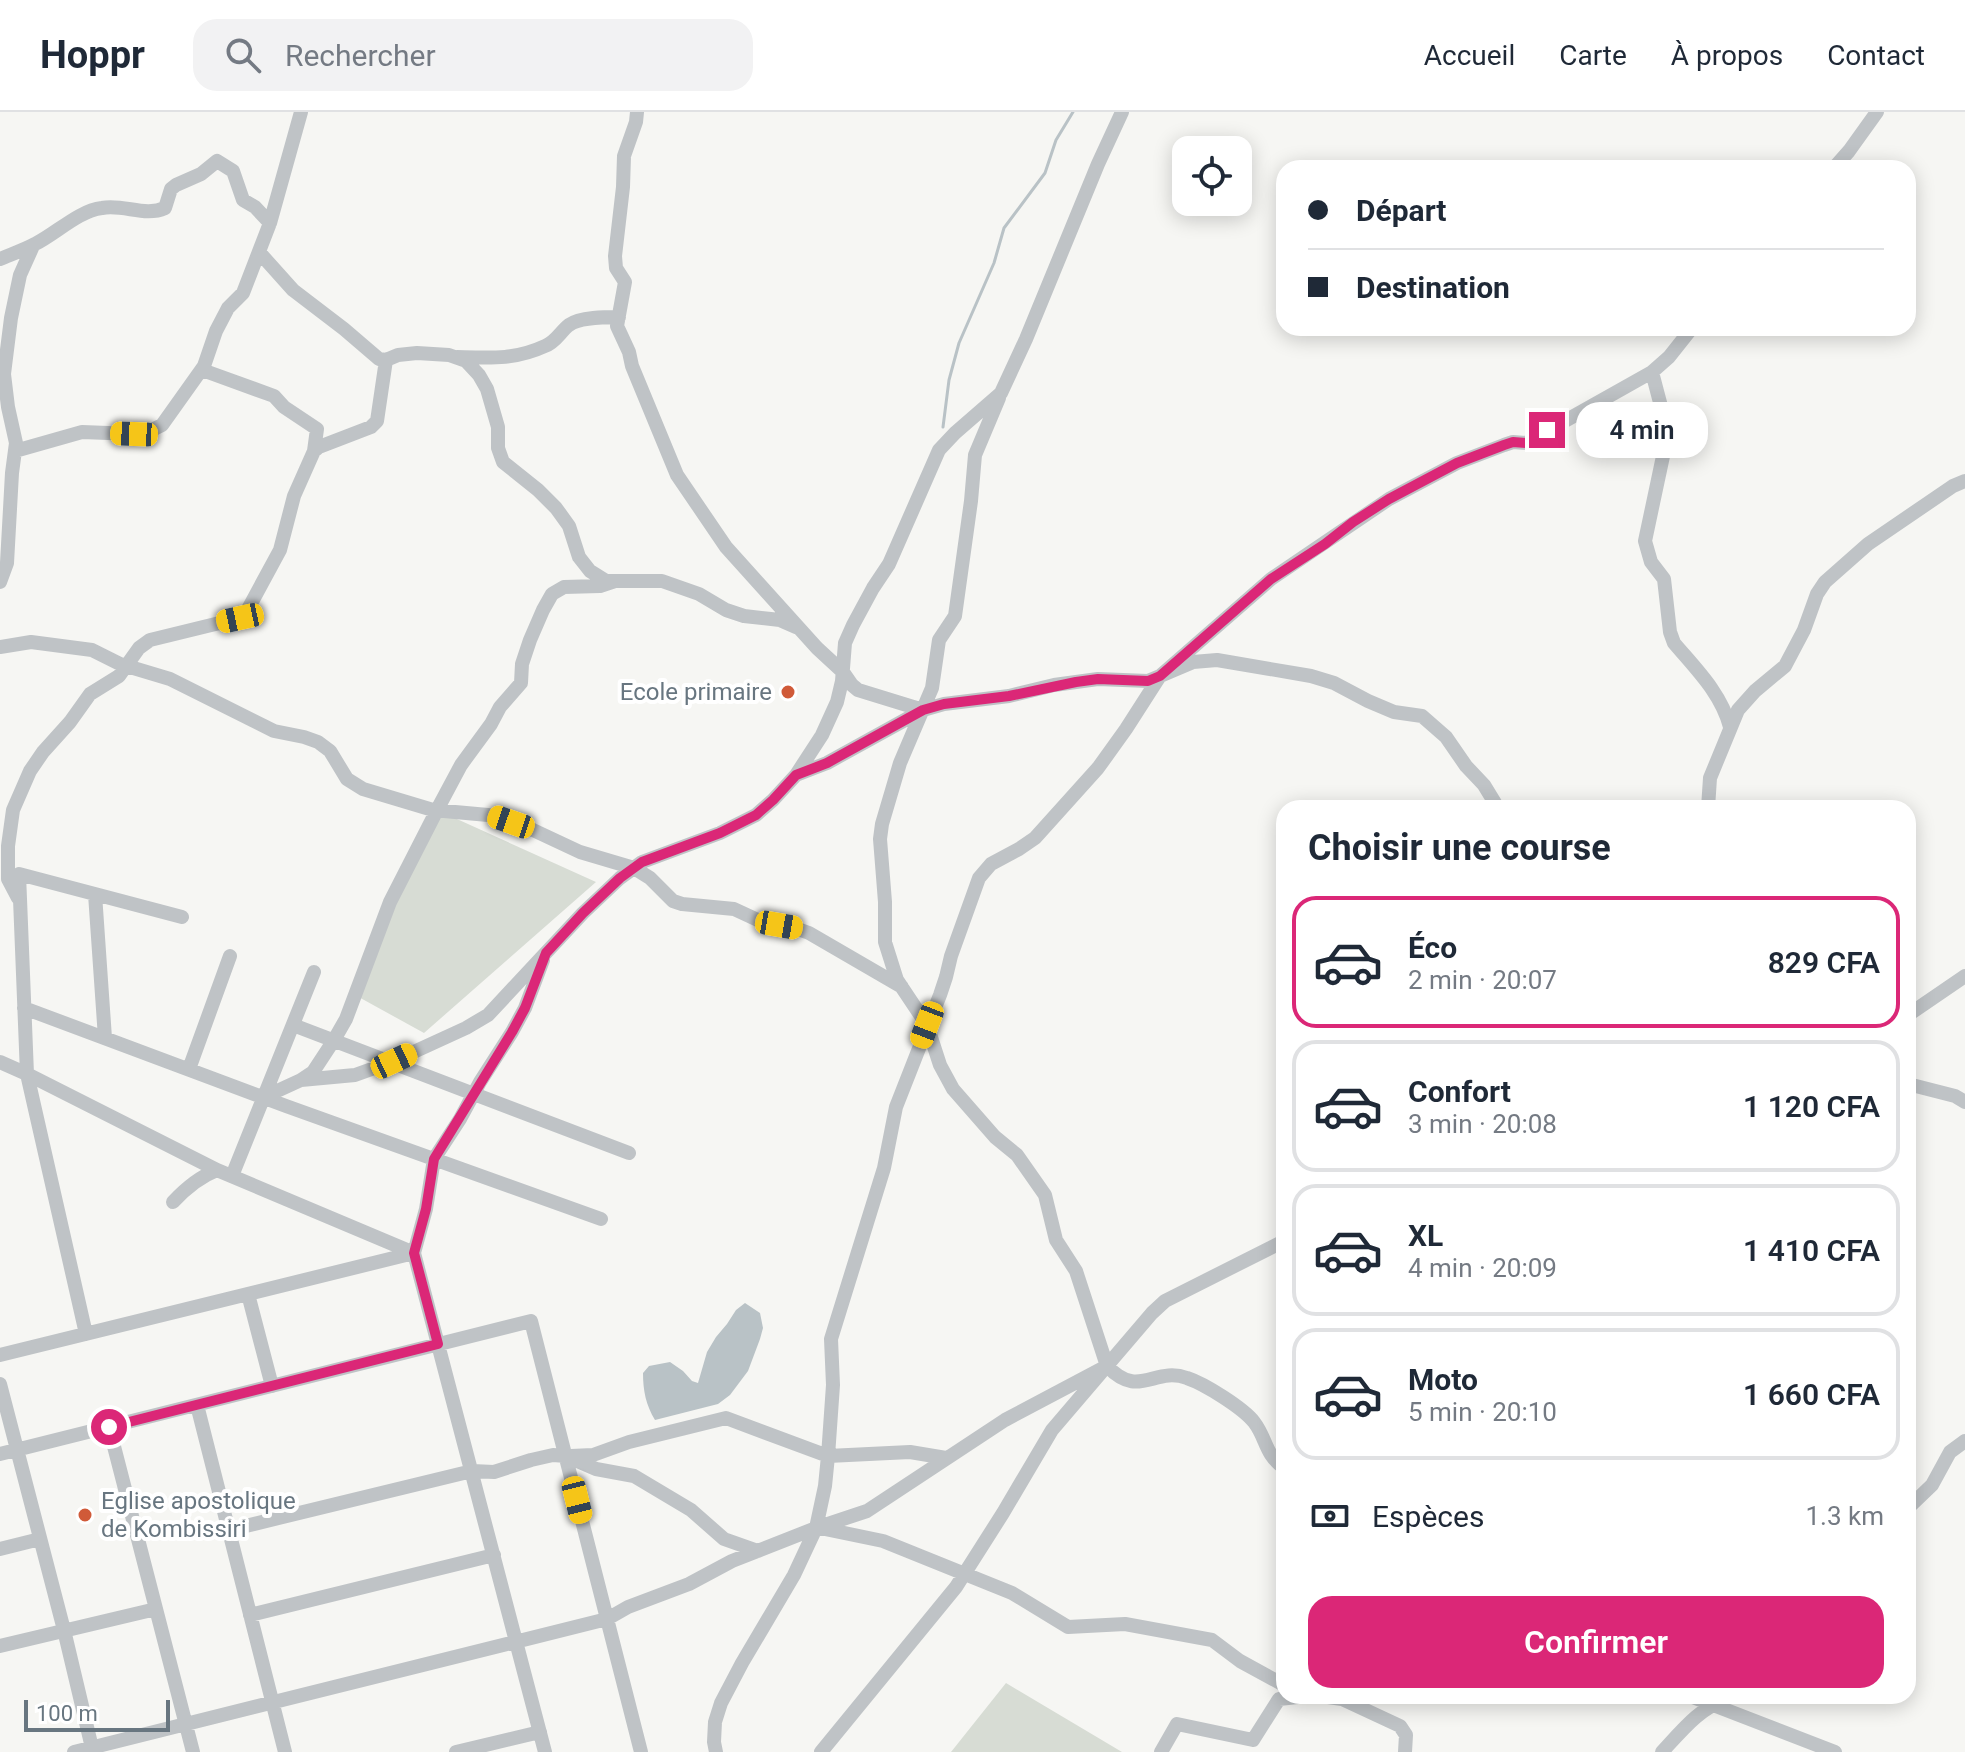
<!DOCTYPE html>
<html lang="fr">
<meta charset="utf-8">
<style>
:root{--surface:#fff;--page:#f2f2f3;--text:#1f2937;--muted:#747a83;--line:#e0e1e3;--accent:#db2777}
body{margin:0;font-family:Roboto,sans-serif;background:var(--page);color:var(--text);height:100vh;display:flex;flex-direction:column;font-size:30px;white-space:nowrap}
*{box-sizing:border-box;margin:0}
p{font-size:26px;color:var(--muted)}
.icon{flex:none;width:44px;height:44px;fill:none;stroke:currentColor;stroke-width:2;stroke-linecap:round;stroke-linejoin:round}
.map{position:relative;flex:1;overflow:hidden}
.drawer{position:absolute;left:1276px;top:688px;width:640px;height:904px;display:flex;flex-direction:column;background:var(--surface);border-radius:24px;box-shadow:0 4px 20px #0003}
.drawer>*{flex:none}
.banner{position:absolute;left:1276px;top:48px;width:640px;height:176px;border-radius:24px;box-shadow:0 4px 20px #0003;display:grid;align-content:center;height:176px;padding:0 32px;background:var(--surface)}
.buttons{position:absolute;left:1172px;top:24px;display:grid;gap:16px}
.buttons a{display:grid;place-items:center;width:80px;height:80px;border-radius:16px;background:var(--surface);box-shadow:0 4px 20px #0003;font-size:40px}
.scale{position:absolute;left:24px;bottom:20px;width:146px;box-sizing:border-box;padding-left:8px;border:4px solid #687680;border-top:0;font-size:22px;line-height:28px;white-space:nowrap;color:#687680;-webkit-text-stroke:6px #fff;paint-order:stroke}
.end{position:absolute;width:36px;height:36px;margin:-18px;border:10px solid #db2777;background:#fff;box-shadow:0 0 0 4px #fff}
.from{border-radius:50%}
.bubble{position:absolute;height:56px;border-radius:24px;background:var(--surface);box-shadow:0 4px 20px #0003;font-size:26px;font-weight:600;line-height:56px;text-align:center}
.car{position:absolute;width:24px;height:48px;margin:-24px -12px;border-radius:10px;box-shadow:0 0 6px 2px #0007;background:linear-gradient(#f5c518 24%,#345 0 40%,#f5c518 0 76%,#345 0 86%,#f5c518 0)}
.banner b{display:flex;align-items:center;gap:28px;height:76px;font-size:30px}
.banner b+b{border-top:2px solid var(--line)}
.banner i{width:20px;height:20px;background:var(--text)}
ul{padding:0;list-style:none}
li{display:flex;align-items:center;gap:24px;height:132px;margin:0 16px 12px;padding:0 16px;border:4px solid var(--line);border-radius:24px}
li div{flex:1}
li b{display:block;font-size:30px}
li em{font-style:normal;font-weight:600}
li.on{border-color:var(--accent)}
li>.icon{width:72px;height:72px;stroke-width:1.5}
h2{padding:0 32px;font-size:36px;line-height:96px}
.pay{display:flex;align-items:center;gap:20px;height:88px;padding:0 32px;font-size:30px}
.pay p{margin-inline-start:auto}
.primary-button{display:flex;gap:16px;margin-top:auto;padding:16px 32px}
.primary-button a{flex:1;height:92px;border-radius:24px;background:var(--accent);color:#fff;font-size:32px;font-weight:600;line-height:92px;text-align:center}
header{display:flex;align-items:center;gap:48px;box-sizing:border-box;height:112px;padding:0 40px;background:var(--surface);border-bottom:2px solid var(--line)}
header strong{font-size:38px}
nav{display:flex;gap:44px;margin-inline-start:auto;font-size:28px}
.search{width:560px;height:72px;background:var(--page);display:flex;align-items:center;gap:20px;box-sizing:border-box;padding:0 28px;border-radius:24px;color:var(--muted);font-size:30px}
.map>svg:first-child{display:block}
.green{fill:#d7dcd4}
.water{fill:#b9c2c6}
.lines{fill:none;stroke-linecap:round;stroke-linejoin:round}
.stream{stroke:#b9c2c6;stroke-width:3}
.minor{stroke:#bfc3c6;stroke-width:14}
.route{stroke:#db2777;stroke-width:10}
.poi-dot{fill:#d05a38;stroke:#fff;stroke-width:3}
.labels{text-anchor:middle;stroke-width:8;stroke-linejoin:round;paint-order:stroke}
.poi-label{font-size:24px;fill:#687680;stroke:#fff;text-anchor:end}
</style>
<header>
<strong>Hoppr</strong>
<div class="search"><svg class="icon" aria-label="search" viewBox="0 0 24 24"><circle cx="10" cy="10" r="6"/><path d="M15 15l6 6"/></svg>Rechercher</div>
<nav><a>Accueil</a><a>Carte</a><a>À propos</a><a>Contact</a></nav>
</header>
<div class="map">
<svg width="1965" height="1640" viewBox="0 0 1965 1640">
<rect width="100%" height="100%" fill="#f6f6f3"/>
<path class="green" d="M437,698L596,770L424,921L355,883Z
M1006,1571L1122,1640H951Z"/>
<path class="water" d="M745,1191L760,1201L763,1216L760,1227L748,1259L730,1283L718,1292L655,1308C646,1293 643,1279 643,1261L649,1254L670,1250L683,1259L692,1269L698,1271L707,1240L716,1225L727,1212L736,1198Z"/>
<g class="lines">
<path class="stream" d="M943,315L949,268L959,231L994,151L1004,116L1045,61L1056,28L1073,0"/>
<path class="minor" d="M301,0L270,111L243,181L228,196L216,219L204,254L205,259L274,284L284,295L317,317L314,339
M637,0L636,10L624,44L623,75L615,144L616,156L625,170L617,214L629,240L632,254L677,363L726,435L817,536L843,560L852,573L858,578L923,598
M1834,56L1849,39L1877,0
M259,140L293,178L344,217L379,247L386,248L398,243L417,241L449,243L466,249L479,263L487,277L498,315V336L503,350L538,378L556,396L569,414L579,445L590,459L606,469H662L699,482L726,498L744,504L780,508L796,515
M0,147C12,142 24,138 35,132C57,121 78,99 102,96C124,92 145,105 165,96L171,77L176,73L201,62L217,49L233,59L243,88L255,95L270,111
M457,245C490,246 515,248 545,234C556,230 560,220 569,213C580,205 606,205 619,205
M1652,260L1663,302L1666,330L1645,429L1651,450L1664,467L1670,520L1674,531C1696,557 1721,581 1730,615
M999,286L975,343L971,389L955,504L939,528L932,576L900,651L882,712L880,727L885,790V830L897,868L927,913L940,953L953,977L995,1025L1017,1043L1045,1083L1056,1128L1076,1159L1107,1254C1139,1288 1154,1254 1187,1266C1205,1272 1243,1296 1254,1310C1267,1327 1264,1341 1284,1356
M15,339L82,320L134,322L150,319L162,313L204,254
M0,470L7,451L12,361L16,331L8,295L4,262L11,206L20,163L33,134
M0,535L31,530L92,538L120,552L170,567L274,619L304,625L318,630L330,639L347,667L363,677L433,698L488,703L533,718L580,740L634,756L650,766L673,789L682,792L734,797L762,810L795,816L809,821L902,875
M796,663L827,651L923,598L944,592L1009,584L1054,573L1098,567L1148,569L1160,564L1271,467L1389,387L1457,351L1504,333L1513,330L1526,331L1652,260L1669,245L1692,216
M1708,696L1710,666L1738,598L1755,579L1785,554L1804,518L1817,482L1825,470L1868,432L1953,374L1965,369
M95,782L105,926
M18,786L8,767V734L13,698L30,659L43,640L70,610L90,582L119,564L139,536L150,528L240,506L247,499L280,438L294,384L314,339L319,335L371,315L377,309L386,248
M182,805L19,762L27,962L217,1058L414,1141
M543,848L525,896L512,920L480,970L460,1007L434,1047L426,1097L414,1141L545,1640
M24,896L286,994L601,1107
M1908,903L1965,864
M293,913L629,1041
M0,950L27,962L86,1222
M189,957L230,844
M301,968L355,963L394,949L466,916L488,903L583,801L620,766L642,750L720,721L756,703L773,688L796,663L822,623L837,590L842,569L845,531L853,513L873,476L889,452L939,338L955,321L1001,281L1026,227L1098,52L1122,0
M1908,972L1955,984L1965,990
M264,985L301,968L313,960L334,928L346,907L390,790L437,698L461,653L491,612L500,595L521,571L522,552L530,528L543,498L552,482L564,475L600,474L615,469
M232,1064L314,860
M173,1090C186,1076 199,1065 217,1058
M248,1182L272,1274
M0,1243L414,1141
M0,1272L64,1518L93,1640
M197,1293L285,1640
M109,1315L193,1640
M0,1342L531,1209L641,1640
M571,1344L593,1343L629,1330L726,1306L828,1344L910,1340L946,1346
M1908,1396L1932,1373L1950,1340L1965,1329
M820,1416L883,1429L1012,1481L1068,1515L1125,1512L1212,1528L1240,1549L1284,1573
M229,1418L472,1359L494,1360L531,1348L553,1343L566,1344L596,1357L634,1364L691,1398L724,1427L758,1439
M0,1437L40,1427
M250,1503L494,1443
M0,1534L156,1497
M1321,1584L1342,1587L1400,1614L1406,1623L1405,1640
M1690,1584L1835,1640
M74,1640L607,1507L628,1495L689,1472L732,1449L816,1416L867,1399L1005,1308L1107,1254
M456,1640L540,1620
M716,1640L714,1630L715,1610L721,1591L742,1551L794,1463L816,1416L825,1374L828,1344L833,1273L831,1227L884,1056L896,995L940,883L946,865L951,844L979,766L991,752L1019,737L1035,726L1098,656L1126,617L1160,564L1193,550L1217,548L1311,564L1334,571L1368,589L1394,600L1422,604L1446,625L1466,654L1484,673L1498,696
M821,1640L956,1475L1003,1401L1052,1318L1152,1201L1165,1189L1284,1129
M1161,1640L1177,1612L1253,1628L1279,1587L1307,1584
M1662,1640C1685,1615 1698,1598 1730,1584"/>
</g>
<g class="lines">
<path class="route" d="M109,1315L438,1232L414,1141L426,1097L434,1047L512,920L525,896L546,841L583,801L620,766L642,750L720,721L756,703L773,688L796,663L827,651L923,598L944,592L1009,584L1076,570L1098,567L1148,569L1160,564L1271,467L1325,432L1353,410L1389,387L1457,351L1504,333L1513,330L1526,331L1547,318"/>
</g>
<g class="poi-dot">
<circle cx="788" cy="580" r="8"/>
<circle cx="85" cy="1403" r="8"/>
</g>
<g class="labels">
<g class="poi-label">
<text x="772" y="588">Ecole primaire</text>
<text x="101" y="1397" text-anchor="start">Eglise apostolique<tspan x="101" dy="28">de Kombissiri</tspan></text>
</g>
</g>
</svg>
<div class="buttons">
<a><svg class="icon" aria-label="locate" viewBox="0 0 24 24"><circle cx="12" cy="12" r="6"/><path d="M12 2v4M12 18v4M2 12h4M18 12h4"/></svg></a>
</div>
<div class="scale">100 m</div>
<i class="end from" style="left:109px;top:1315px"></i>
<i class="end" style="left:1547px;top:318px"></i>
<div class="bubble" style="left:1576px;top:290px;width:132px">4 min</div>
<i class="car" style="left:134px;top:322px;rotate:272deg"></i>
<i class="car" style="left:240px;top:506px;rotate:258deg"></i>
<i class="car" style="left:511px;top:710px;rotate:289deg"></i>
<i class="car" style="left:779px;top:813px;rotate:100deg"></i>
<i class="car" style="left:927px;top:913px;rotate:201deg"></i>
<i class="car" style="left:394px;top:949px;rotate:65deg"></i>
<i class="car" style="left:577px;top:1388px;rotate:166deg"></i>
<div class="banner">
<b><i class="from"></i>Départ</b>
<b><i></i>Destination</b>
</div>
<section class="drawer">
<h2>Choisir une course</h2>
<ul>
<li class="on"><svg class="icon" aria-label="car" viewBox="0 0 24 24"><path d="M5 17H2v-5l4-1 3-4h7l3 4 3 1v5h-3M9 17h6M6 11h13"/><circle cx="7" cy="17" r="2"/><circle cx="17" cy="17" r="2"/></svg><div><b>Éco</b><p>2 min · 20:07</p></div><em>829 CFA</em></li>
<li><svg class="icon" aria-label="car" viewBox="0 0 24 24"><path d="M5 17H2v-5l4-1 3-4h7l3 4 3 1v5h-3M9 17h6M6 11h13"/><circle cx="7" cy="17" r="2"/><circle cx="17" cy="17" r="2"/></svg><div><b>Confort</b><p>3 min · 20:08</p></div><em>1 120 CFA</em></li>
<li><svg class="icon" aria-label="car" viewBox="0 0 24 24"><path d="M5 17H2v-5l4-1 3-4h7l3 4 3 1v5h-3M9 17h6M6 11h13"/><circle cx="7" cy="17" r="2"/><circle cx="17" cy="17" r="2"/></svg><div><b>XL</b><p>4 min · 20:09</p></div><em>1 410 CFA</em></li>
<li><svg class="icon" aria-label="car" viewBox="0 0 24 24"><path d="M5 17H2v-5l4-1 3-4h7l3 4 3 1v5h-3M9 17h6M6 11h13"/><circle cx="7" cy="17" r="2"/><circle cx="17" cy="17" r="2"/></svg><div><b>Moto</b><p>5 min · 20:10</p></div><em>1 660 CFA</em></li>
</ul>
<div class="pay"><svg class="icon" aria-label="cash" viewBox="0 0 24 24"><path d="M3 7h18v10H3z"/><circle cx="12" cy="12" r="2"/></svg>Espèces<p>1.3 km</p></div>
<div class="primary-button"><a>Confirmer</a></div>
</section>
</div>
